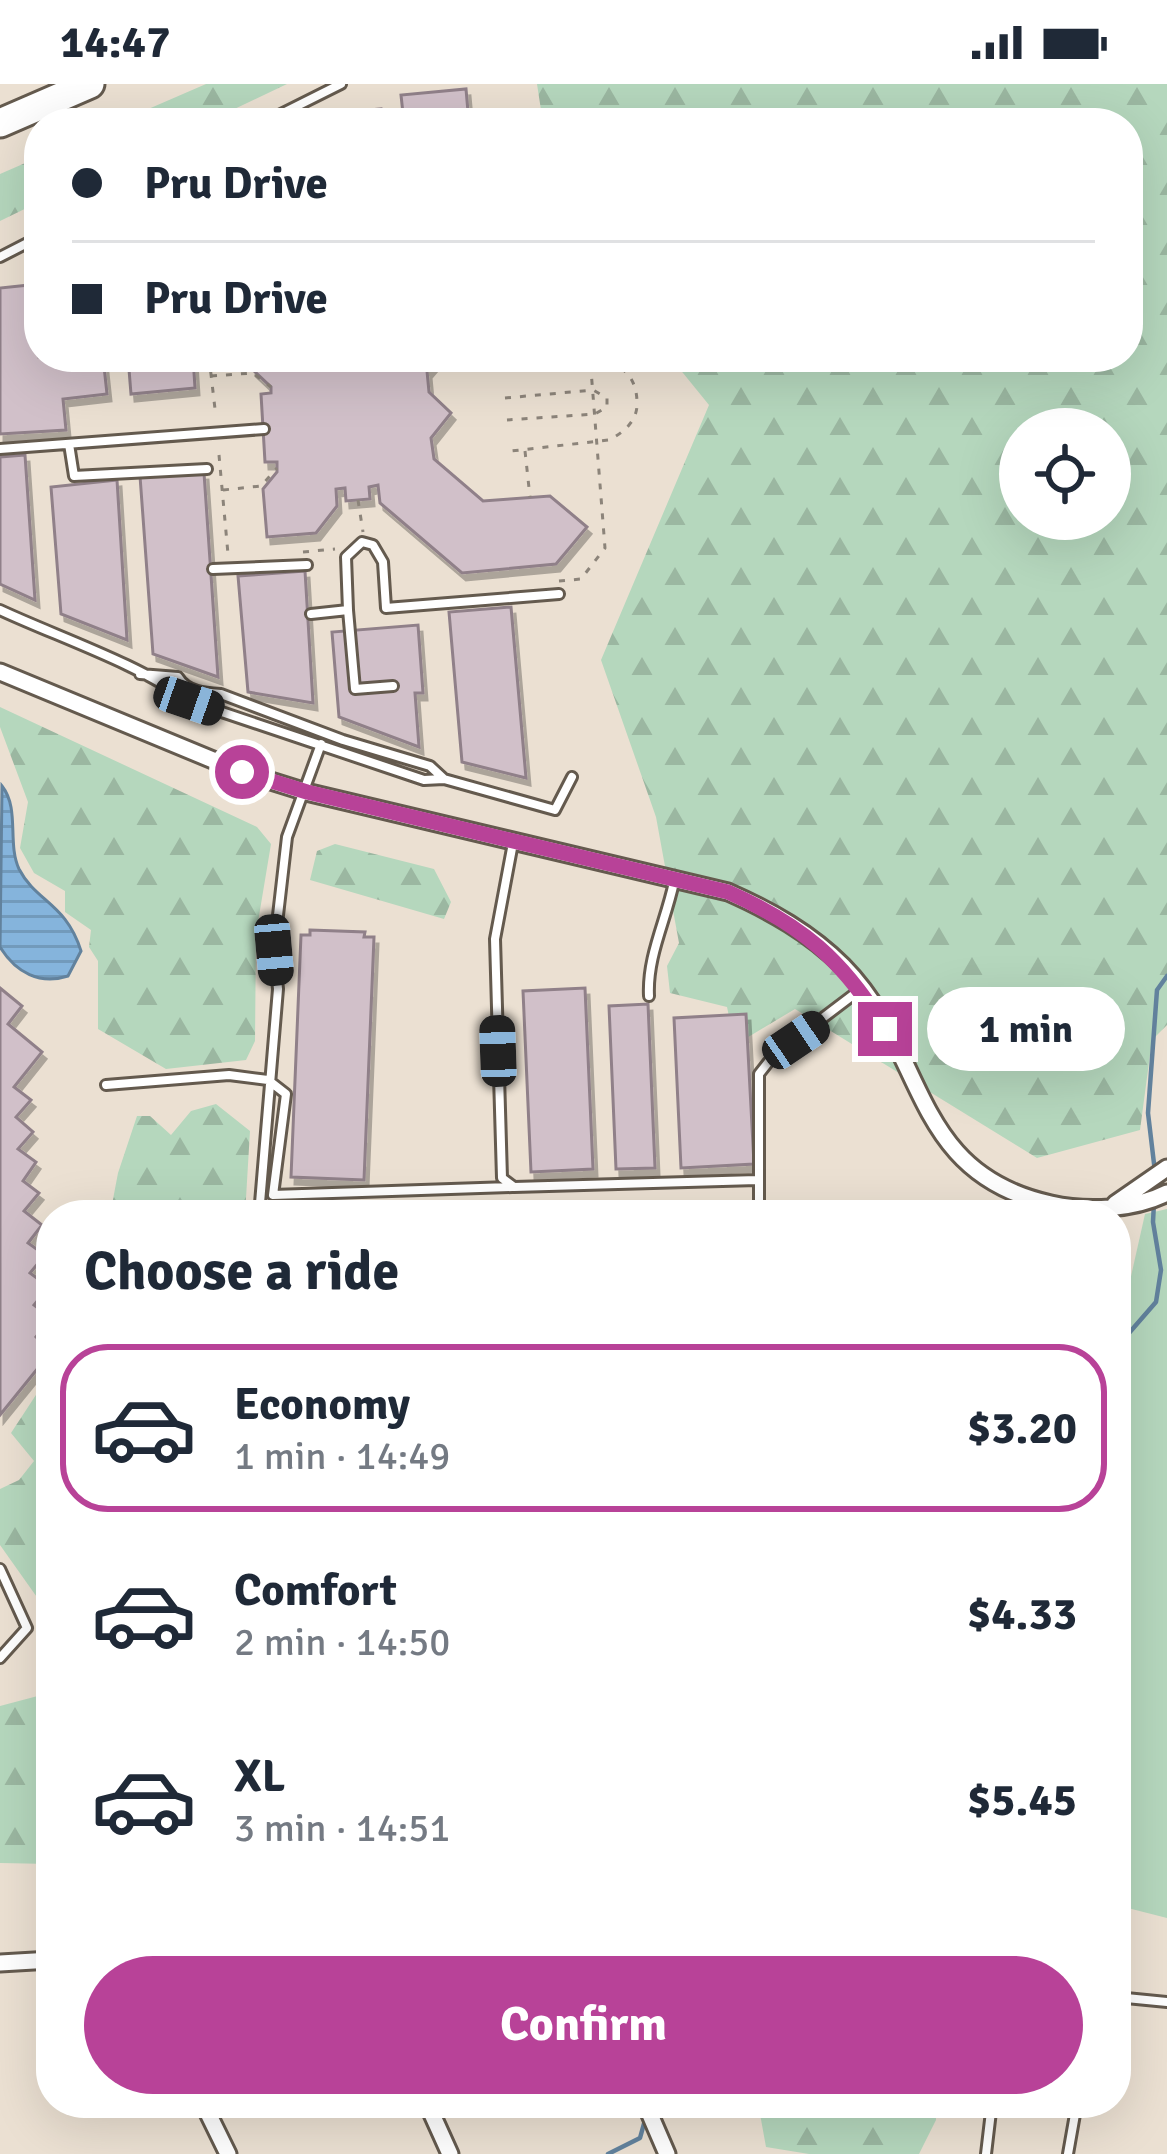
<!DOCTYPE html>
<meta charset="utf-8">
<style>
:root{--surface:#fff;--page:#f2f2f3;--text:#1f2937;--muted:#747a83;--line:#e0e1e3;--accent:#b84298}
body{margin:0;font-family:Signika,sans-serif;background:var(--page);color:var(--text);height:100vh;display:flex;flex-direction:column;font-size:45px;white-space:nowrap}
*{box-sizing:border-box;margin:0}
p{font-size:39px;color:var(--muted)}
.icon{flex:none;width:66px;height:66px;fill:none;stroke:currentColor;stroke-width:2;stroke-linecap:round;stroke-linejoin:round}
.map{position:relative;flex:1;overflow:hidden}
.side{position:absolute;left:36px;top:1116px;width:1095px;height:918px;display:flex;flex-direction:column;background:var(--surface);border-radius:48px;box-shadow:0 12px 48px #0002}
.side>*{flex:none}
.top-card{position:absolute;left:24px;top:24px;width:1119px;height:264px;border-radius:48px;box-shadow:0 12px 48px #0002;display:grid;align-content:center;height:264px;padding:0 48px;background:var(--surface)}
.fabs{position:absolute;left:999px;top:324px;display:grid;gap:24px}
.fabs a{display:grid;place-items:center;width:132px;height:132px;border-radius:50%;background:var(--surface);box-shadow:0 12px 48px #0002;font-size:60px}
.end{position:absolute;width:54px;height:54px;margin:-27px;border:15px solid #b84298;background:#fff;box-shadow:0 0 0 6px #fff}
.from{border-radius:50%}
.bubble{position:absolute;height:84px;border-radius:42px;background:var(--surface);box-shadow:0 12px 48px #0002;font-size:39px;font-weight:700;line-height:84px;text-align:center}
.car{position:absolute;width:36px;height:72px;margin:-36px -18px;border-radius:15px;box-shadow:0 0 9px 3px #0007;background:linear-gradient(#222 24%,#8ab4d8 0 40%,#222 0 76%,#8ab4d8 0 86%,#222 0)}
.top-card b{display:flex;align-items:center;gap:42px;height:114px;font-size:45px}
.top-card b+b{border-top:3px solid var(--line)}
.top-card i{width:30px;height:30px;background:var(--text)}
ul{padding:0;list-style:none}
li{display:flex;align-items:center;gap:36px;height:168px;margin:0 24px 18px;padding:0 24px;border:6px solid transparent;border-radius:48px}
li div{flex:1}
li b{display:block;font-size:45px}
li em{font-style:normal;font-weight:700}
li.active{border-color:var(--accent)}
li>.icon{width:108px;height:108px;stroke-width:1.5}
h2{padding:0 48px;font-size:54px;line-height:144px}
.action{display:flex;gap:24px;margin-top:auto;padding:24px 48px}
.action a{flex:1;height:138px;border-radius:72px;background:var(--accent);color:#fff;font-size:48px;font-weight:700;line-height:138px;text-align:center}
.status{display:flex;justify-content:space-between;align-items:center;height:84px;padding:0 60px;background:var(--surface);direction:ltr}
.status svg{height:33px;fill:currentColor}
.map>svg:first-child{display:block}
.green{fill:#b5d7bd}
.forest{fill:url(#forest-firs);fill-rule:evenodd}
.water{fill:url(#water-rules);stroke:#62829d;stroke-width:3}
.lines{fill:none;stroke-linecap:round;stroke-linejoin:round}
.stream{stroke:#62829d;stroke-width:4.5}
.building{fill:#d1c0c9;stroke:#908089;stroke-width:3;filter:url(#shadow)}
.service-casing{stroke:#645a4e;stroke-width:14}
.minor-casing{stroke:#645a4e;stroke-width:21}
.motorway-casing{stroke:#645a4e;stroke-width:33}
.path{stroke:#8c847a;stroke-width:3;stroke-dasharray:6 9;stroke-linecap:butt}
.service{stroke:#fff;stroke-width:8}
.minor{stroke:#fff;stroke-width:15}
.motorway{stroke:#fff;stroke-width:27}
.route{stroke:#b84298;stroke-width:15}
</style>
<div class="status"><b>14:47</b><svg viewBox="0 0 49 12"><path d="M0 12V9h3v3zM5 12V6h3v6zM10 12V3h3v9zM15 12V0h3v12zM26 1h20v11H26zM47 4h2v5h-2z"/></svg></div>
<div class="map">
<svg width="1167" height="2070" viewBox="0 0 1167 2070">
<defs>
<pattern id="forest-firs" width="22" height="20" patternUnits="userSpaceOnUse" patternTransform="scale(3)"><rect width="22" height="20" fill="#b5d7bd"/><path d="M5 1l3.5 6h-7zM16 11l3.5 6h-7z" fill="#9bb7a1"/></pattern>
<pattern id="water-rules" width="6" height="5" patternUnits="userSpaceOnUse" patternTransform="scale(3)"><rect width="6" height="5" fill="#85b4dc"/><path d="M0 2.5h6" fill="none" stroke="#729abb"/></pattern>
<filter id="shadow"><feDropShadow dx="4" dy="7" stdDeviation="0" flood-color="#0004"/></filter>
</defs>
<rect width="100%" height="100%" fill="#ebe0d2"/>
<path class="green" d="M1167,1125V1834L1116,1821V1259L1145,1130Z"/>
<path class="forest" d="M206,0H287L205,39H116Z
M537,0H1167V941L1152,956L1140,1046L1037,1074L795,925L735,961L727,923L670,909L667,882L679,859L656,733L601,576L709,321L670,273H1128V39H543ZM1020,345H1110V435H1020Z
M39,73V118L0,137V90Z
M0,623L257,743L271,760L256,850L255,957L246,976L166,985L98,945V877L89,863L91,846L65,828V807L34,789L20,764L28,718L0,643Z
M335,760L434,785L451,818L444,835L310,796L317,767Z
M216,1020L250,1047L245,1131H110L118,1089L137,1032H150L171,1051L191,1027Z
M51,1288V1533L0,1461V1405L19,1396L34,1377L11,1349Z
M51,1605V1780L0,1779V1622L49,1609Z
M758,2019H936V2036L919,2070H809L766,2063Z"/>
<path class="water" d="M2,702C20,725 7,759 19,785C36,818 66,819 81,867L68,892C40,901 16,889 0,863Z"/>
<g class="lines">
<path class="stream" d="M1155,1088L1148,1029L1157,906L1167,892
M1116,1264L1156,1218L1161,1186L1153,1138L1155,1099
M608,2070L640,2054L645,2036"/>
</g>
<path class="building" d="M466,5L469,39H404L401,11Z
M381,25L382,39L295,37L313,35V31Z
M39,200V273H103L107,310L63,315L66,346L0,350V204Z
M128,273H193L195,304L131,310Z
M252,273H439L427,287L429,308L451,329L431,354L434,375L483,417L550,412L587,443L556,480L462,489L380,419L378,401L369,403L370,415L346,417L345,404L336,405L337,422L316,449L267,453L263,405L277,388V378H265L261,310L271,309V303L252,285Z
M25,371L35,516L0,500V373Z
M204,389L218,593L153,570L140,392Z
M117,396L127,556L61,530L51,403Z
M305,487L313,619L248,608L238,492Z
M511,523L526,694L462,678L449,528Z
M418,541L423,609H415L419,663L339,633L332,548Z
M310,846L365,848L364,853H374L364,1096L291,1093L301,851H310Z
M0,904L22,922L8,940L42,968L14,1003L31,1016L16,1033L33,1048L18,1065L36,1078L23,1097L39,1109L24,1127L42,1141L28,1159L45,1171L30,1189L49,1203L34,1221L51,1234L36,1253L51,1268L0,1331Z
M585,904L593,1085L531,1088L523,907Z
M648,920L655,1084L616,1085L609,922Z
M746,930L754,1080L681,1084L674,934Z"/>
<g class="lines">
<g class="service-casing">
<path id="service" d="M263,39L341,0
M0,173L39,153
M69,360L74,392L207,385
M0,365L264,345
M213,485L307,481
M0,526C58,553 139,580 189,617L424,696L444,695L430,682L343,656L221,610C205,609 187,608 178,593L140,590
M348,526L346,473L362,458L373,461L383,478L386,524L559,510
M311,530L348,526L355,605L393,602
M444,695L555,726L572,693
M513,759L495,855L502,1094L514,1103L757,1096
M649,912C647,872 666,837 674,798
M106,1001L229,991L268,996L286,1010L273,1111L512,1103
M259,1131L278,905L274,866L287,753L321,660
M759,1131V990L774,971L861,905
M0,1485L27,1544L0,1574
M1116,1855L1123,1876L1117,1913
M1116,1913L1167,1918
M986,2070L992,2019
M1068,2070L1077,2019"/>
</g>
<g class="minor-casing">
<path id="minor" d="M0,588L242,688L306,708L728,808C771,827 810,849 843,882C928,968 909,1089 1051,1120C1087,1128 1134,1126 1167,1109
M1115,1120L1167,1084
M0,1879L51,1876
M203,2019L228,2070
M427,2019L450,2070
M645,2019L667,2070"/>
</g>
<g class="motorway-casing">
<path id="motorway" d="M0,39L90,0"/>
</g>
<path class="path" d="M209,273L215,325
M503,283C546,281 639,251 637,322C636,338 623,349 609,356L511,367
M211,292L253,289L271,303
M505,314L593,306L607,314V323L595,330L507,336
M525,367L530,413
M219,371L228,470
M223,406L261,402L277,384
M358,416L363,448
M303,468L335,465
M559,497L581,495L605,464L590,273"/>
<use href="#service" class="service"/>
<use href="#minor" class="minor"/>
<use href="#motorway" class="motorway"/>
</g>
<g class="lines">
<path class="route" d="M242,688L307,708L728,808C802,841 843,876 885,945"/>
</g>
</svg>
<div class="fabs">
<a><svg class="icon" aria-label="locate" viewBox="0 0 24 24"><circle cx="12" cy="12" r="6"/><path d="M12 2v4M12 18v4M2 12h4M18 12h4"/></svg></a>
</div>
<i class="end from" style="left:242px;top:688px"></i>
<i class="end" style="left:885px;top:945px"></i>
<div class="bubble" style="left:927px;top:903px;width:198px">1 min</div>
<i class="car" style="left:189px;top:617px;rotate:109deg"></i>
<i class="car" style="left:274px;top:866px;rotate:175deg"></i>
<i class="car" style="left:796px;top:956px;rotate:56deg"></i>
<i class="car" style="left:498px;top:967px;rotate:358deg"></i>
<div class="top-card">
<b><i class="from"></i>Pru Drive</b>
<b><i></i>Pru Drive</b>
</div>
<section class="side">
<h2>Choose a ride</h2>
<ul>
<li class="active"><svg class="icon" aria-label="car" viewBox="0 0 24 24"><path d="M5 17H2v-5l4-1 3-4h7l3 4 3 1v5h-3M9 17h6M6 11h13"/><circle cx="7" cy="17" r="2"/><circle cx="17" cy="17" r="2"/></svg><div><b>Economy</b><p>1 min · 14:49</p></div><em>$3.20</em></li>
<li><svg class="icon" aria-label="car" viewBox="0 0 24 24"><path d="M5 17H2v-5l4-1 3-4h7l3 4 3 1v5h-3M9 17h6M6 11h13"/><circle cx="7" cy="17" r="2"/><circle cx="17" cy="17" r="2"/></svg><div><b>Comfort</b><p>2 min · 14:50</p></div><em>$4.33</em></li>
<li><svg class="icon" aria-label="car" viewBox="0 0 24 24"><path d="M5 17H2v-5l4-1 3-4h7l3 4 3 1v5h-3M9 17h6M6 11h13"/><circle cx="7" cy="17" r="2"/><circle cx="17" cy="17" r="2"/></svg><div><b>XL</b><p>3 min · 14:51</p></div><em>$5.45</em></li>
</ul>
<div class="action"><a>Confirm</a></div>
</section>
</div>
